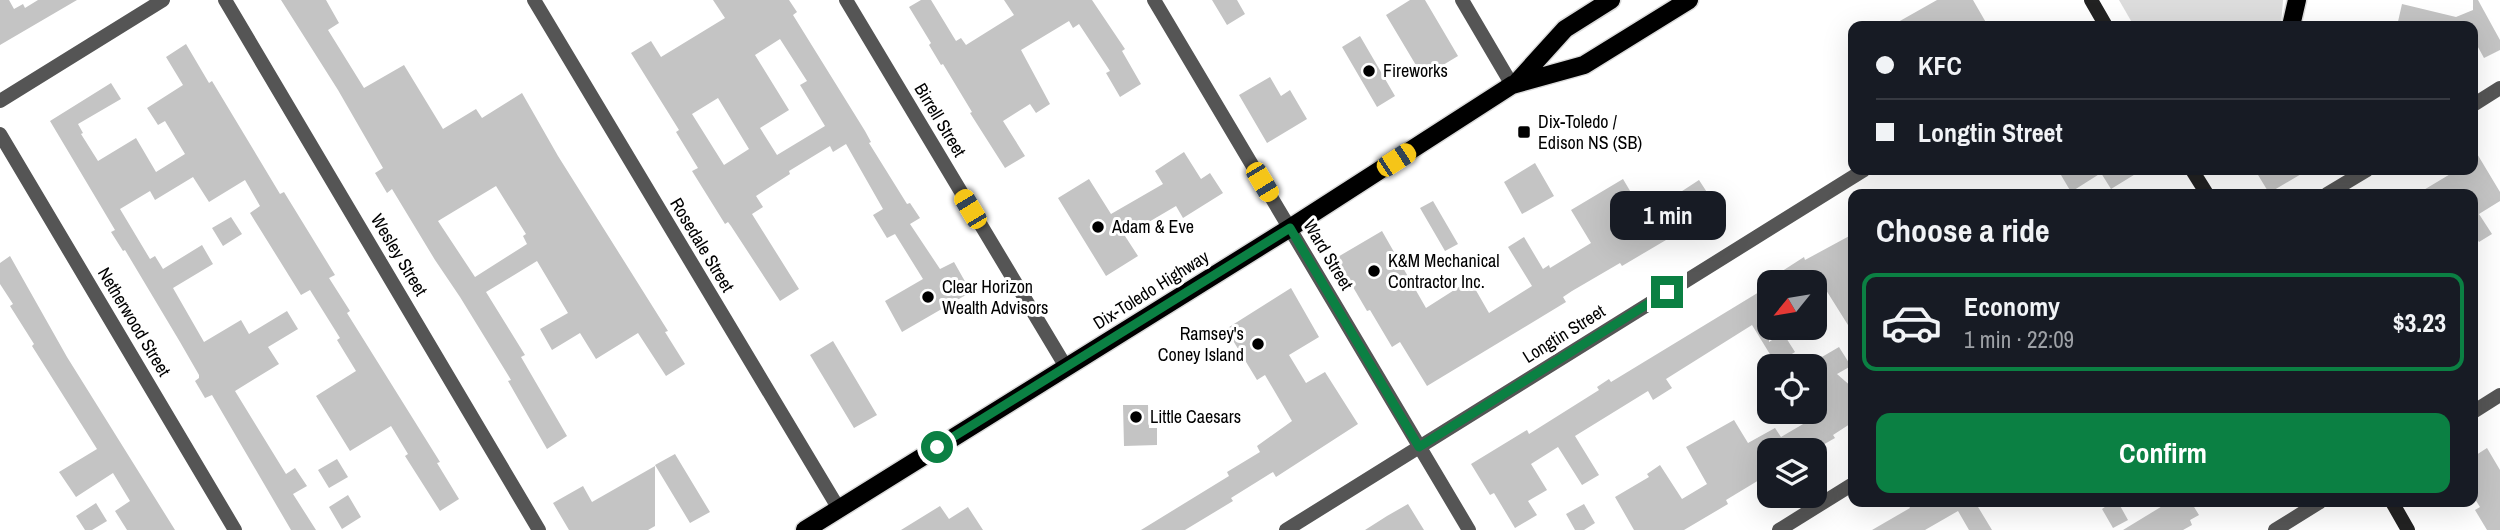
<!DOCTYPE html>
<meta charset="utf-8">
<style>
:root{--surface:#171b24;--page:#20242c;--text:#f1f3f6;--muted:#9ea1a6;--line:#363941;--accent:#0b8043}
body{margin:0;font-family:"Archivo Narrow",sans-serif;background:var(--page);color:var(--text);height:100vh;display:flex;flex-direction:column;font-size:26px;white-space:nowrap}
*{box-sizing:border-box;margin:0}
p{font-size:23px;color:var(--muted)}
.icon{flex:none;width:38px;height:38px;fill:none;stroke:currentColor;stroke-width:2;stroke-linecap:round;stroke-linejoin:round}
.map{position:relative;flex:1;overflow:hidden}
.drawer{position:absolute;left:1848px;top:189px;width:630px;height:318px;display:flex;flex-direction:column;background:var(--surface);border-radius:14px;box-shadow:0 7px 28px #0002}
.drawer>*{flex:none}
.hud{position:absolute;left:1848px;top:21px;width:630px;height:154px;border-radius:14px;box-shadow:0 7px 28px #0002;display:grid;align-content:center;height:154px;padding:0 28px;background:var(--surface)}
.needle{width:46px;rotate:240deg}
.fabs{position:absolute;left:1757px;top:270px;display:grid;gap:14px}
.fabs a{display:grid;place-items:center;width:70px;height:70px;border-radius:14px;background:var(--surface);box-shadow:0 7px 28px #0002;font-size:35px}
.end{position:absolute;width:32px;height:32px;margin:-16px;border:9px solid #0b8043;background:#fff;box-shadow:0 0 0 4px #fff}
.from{border-radius:50%}
.bubble{position:absolute;height:49px;border-radius:14px;background:var(--surface);box-shadow:0 7px 28px #0002;font-size:23px;font-weight:700;line-height:49px;text-align:center}
.car{position:absolute;width:21px;height:42px;margin:-21px -10px;border-radius:9px;box-shadow:0 0 5px 2px #0007;background:linear-gradient(#f5c518 24%,#345 0 40%,#f5c518 0 76%,#345 0 86%,#f5c518 0)}
.hud b{display:flex;align-items:center;gap:24px;height:66px;font-size:26px}
.hud b+b{border-top:2px solid var(--line)}
.hud i{width:18px;height:18px;background:var(--text)}
ul{padding:0;list-style:none}
li{display:flex;align-items:center;gap:21px;height:98px;margin:0 14px 10px;padding:0 14px;border:4px solid transparent;border-radius:14px}
li div{flex:1}
li b{display:block;font-size:26px}
li em{font-style:normal;font-weight:700}
li.active{border-color:var(--accent)}
li>.icon{width:63px;height:63px;stroke-width:1.5}
h2{padding:0 28px;font-size:32px;line-height:84px}
.cta{display:flex;gap:14px;margin-top:auto;padding:14px 28px}
.cta a{flex:1;height:80px;border-radius:14px;background:var(--accent);color:#fff;font-size:28px;font-weight:700;line-height:80px;text-align:center}
.map>svg:first-child{display:block}
.green{fill:#dcdcdc}
.building{fill:#c4c4c4;fill-rule:evenodd}
.lines{fill:none;stroke-linecap:round;stroke-linejoin:round}
.primary-casing{stroke:#dbdbdb;stroke-width:21}
.street{stroke:#555;stroke-width:14}
.secondary{stroke:#222;stroke-width:14}
.primary{stroke:#000;stroke-width:18}
.route{stroke:#0b8043;stroke-width:9}
.poi-dot{fill:#000;stroke:#fff;stroke-width:2.5}
.labels{text-anchor:middle;stroke-width:6;stroke-linejoin:round;paint-order:stroke}
.poi-label{font-size:18px;fill:#000;stroke:#fff;text-anchor:start}
.street-label{font-size:18px;fill:#000;stroke:#fff}
</style>
<div class="map">
<svg width="2500" height="530" viewBox="0 0 2500 530">
<rect width="100%" height="100%" fill="#fff"/>
<path class="green" d="M2119,0H2283L2281,26H2134Z"/>
<path class="building" d="M0,0H9L14,9L23,4L25,8L38,0H77L0,45Z
M281,0H326L339,23L328,30L364,88L404,65L443,129L476,109L482,118L522,93L558,156L668,331L665,332L685,364L666,376L638,333L596,359L580,333L552,350L540,329L568,313L537,261L486,292L525,355L521,357L567,436L547,449L508,381L511,380L460,297L435,260L392,189L387,193L375,173L383,168L338,90ZM496,186L526,234L523,236L527,244L475,277L438,221Z
M713,0H789L797,12L793,15L865,131L871,142L869,143L907,204L910,203L920,218L910,224L940,269L954,262L971,292L902,332L885,301L923,279L895,234L887,238L873,215L883,209L846,144L833,152L830,146L789,171L790,174L756,196L763,207L752,214L799,289L780,301L731,226L728,222L725,224L692,171L698,168L676,132L679,130L631,53L651,41L661,57L725,18ZM780,39L807,81L800,85L825,126L777,155L760,128L789,110L755,55ZM718,98L749,149L724,165L692,114Z
M921,0H931L956,41L961,38L966,45L1014,15L1004,0H1092L1125,49L1122,51L1141,84L1120,97L1106,73L1110,71L1079,24L1073,28L1069,21L1021,50L1050,104L1036,113L1030,104L1003,121L1025,156L1005,168L970,113L972,112L943,64L941,65L929,45L931,43L909,7Z
M1212,0H1237L1245,14L1227,25Z
M1410,0H1425L1458,56L1423,77L1386,15Z
M1937,0H1973L1988,26H1891Z
M2473,0H2478L2500,40V50L2484,58L2473,38V26H2397L2402,4L2456,17L2473,10Z
M1360,36L1395,96L1377,107L1342,47Z
M186,44L209,83L212,81L280,194L284,192L335,275L329,278L350,311L347,313L440,462L437,463L459,499L440,511L405,456L408,454L391,426L350,451L316,396L356,371L337,340L340,338L310,290L301,295L250,213L260,206L245,180L209,202L193,177L155,200L150,191L120,209L150,259L155,256L163,269L202,245L213,264L173,288L204,342L241,320L249,334L287,311L298,329L268,347L279,364L235,391L286,474L295,468L307,486L293,494L316,530H291L212,395L205,398L195,381L199,378V375L180,342L125,250L123,251L111,232L115,230L50,121L111,83L121,99L78,124L83,133L81,134L98,161L136,138L156,172L185,154L165,121L158,125L147,108L183,85L166,57Z
M1270,77L1281,96L1290,90L1307,119L1267,143L1239,95Z
M2473,147L2500,192V201L2479,214L2492,234L2479,242L2473,233V194H2417L2457,170H2473Z
M1184,152L1201,179L1210,173L1223,193L1183,218L1176,206L1125,236L1138,256L1106,276L1058,198L1089,179L1111,214L1163,184L1155,171Z
M1535,163L1554,196L1522,214L1504,182Z
M2058,170H2142L2111,189L2101,173L2071,192Z
M2255,170H2308L2269,193Z
M1623,179L1642,211L1648,208L1650,212L1699,180L1714,203L1690,219L1688,214L1662,231L1666,240L1622,266L1620,263L1572,291L1563,297L1566,302L1427,386L1400,342L1392,347L1370,310L1367,311L1336,258L1382,231L1426,308L1470,280L1489,313L1532,286L1508,247L1524,237L1543,269L1549,265L1550,268L1591,243L1571,210Z
M1433,201L1458,244L1445,251L1420,208Z
M231,217L242,234L223,246L212,228Z
M1853,234V333L1826,290L1815,297V282H1765L1804,257L1805,260Z
M10,256L67,357L175,530H127L115,511L130,501L113,473L76,497L59,472L97,449L32,346L34,344L10,306L13,304L0,284V263Z
M1769,286V342L1783,333L1795,352L1776,364L1752,325L1666,379L1672,388L1653,400L1648,391L1575,436L1599,475L1582,485L1558,447L1531,464L1547,490L1528,501L1537,515L1515,528L1494,493L1490,495L1471,464L1527,430L1529,434L1599,390L1597,387L1609,379L1611,382Z
M1291,288L1319,337L1289,355L1306,383L1325,372L1358,424L1276,477L1273,472L1231,498L1233,501L1185,530H1141L1229,476L1227,472L1260,452L1257,446L1292,421L1265,375L1257,380L1226,329Z
M833,341L877,415L854,428L810,355Z
M1839,347L1851,366L1837,374L1853,388V422L1833,435L1835,438L1821,446L1819,442L1805,450H1769V474L1726,500L1728,504L1684,530H1634L1615,497L1649,477L1647,474L1660,465L1682,499L1707,484L1686,447L1734,420L1748,443L1775,428L1781,437L1815,417V361Z
M1123,405H1148L1149,428H1157V445L1124,446Z
M2487,448L2500,470V530H2487L2475,510L2480,507L2473,496V457Z
M675,454L710,512L690,523L655,465Z
M337,459L348,477L329,488L318,470Z
M655,466V526L648,530H569L553,503L583,486L592,502Z
M348,495L361,517L342,529L329,507Z
M1907,502H1975L1992,530H1969L1958,511L1925,530H1872L1910,508Z
M2112,502H2118L2128,520L2113,528L2102,509Z
M2169,502H2191L2199,515L2190,520L2192,525L2183,530H2123Z
M96,503L107,521L92,530H85L76,516Z
M1408,504L1424,530H1365L1387,516Z
M1584,504L1595,523L1584,530H1575L1566,514Z
M940,506L949,519L968,507L983,530H901Z"/>
<g class="lines">
<g class="primary-casing">
<path id="primary" d="M2291,26L2297,0
M1517,82L1565,29L1611,0
M805,530L1290,228L1512,85L1584,65L1689,0"/>
</g>
<path class="street" d="M225,0L539,530
M534,0L839,509
M846,0L1066,367
M1154,0L1469,530
M1462,0L1512,85
M0,101L163,0
M2473,105L2500,88
M0,134L235,530
M2327,194L2367,170
M2473,412L2500,395
M1286,530L1864,170
M1779,530L1853,484
M2275,530L2320,502"/>
<path class="secondary" d="M2091,0L2106,26
M2192,170L2207,194
M2392,502L2408,530"/>
<use href="#primary" class="primary"/>
</g>
<g class="lines">
<path class="route" d="M937,447L1290,228L1419,447L1667,292"/>
</g>
<g class="poi-dot">
<circle cx="1369" cy="71" r="7"/>
<rect x="1517" y="125" width="14" height="14" rx="3.5"/>
<circle cx="1098" cy="227" r="7"/>
<circle cx="1374" cy="271" r="7"/>
<circle cx="928" cy="297" r="7"/>
<circle cx="1258" cy="344" r="7"/>
<circle cx="1136" cy="417" r="7"/>
</g>
<g class="labels">
<g class="poi-label">
<text x="1383" y="77">Fireworks</text>
<text x="1538" y="128">Dix-Toledo /<tspan x="1538" dy="21">Edison NS (SB)</tspan></text>
<text x="1112" y="233">Adam &amp; Eve</text>
<text x="1388" y="267">K&amp;M Mechanical<tspan x="1388" dy="21">Contractor Inc.</tspan></text>
<text x="942" y="293">Clear Horizon<tspan x="942" dy="21">Wealth Advisors</tspan></text>
<text x="1244" y="340" text-anchor="end">Ramsey's<tspan x="1244" dy="21">Coney Island</tspan></text>
<text x="1150" y="423">Little Caesars</text>
</g>
<g class="street-label">
<text transform="translate(940 120) rotate(59)" y="6">Birrell Street</text>
<text transform="translate(702 245) rotate(59)" y="6">Rosedale Street</text>
<text transform="translate(399 255) rotate(59)" y="6">Wesley Street</text>
<text transform="translate(1328 255) rotate(59)" y="6">Ward Street</text>
<text transform="translate(1151 290) rotate(-32)" y="6">Dix-Toledo Highway</text>
<text transform="translate(134 322) rotate(59)" y="6">Netherwood Street</text>
<text transform="translate(1564 334) rotate(-32)" y="6">Longtin Street</text>
</g>
</g>
</svg>
<div class="fabs">
<a><svg class="needle" viewBox="-14 -14 28 28"><path d="M0-13l5 13h-10z" fill="#e53935"/><path d="M0 13l5-13h-10z" fill="#9ea1a6"/></svg></a>
<a><svg class="icon" aria-label="locate" viewBox="0 0 24 24"><circle cx="12" cy="12" r="6"/><path d="M12 2v4M12 18v4M2 12h4M18 12h4"/></svg></a>
<a><svg class="icon" aria-label="layers" viewBox="0 0 24 24"><path d="M12 4l9 5-9 5-9-5zM3 14l9 5 9-5"/></svg></a>
</div>
<i class="end from" style="left:937px;top:447px"></i>
<i class="end" style="left:1667px;top:292px"></i>
<div class="bubble" style="left:1610px;top:191px;width:116px">1 min</div>
<i class="car" style="left:1396px;top:160px;rotate:57deg"></i>
<i class="car" style="left:1262px;top:182px;rotate:149deg"></i>
<i class="car" style="left:970px;top:209px;rotate:329deg"></i>
<div class="hud">
<b><i class="from"></i>KFC</b>
<b><i></i>Longtin Street</b>
</div>
<section class="drawer">
<h2>Choose a ride</h2>
<ul>
<li class="active"><svg class="icon" aria-label="car" viewBox="0 0 24 24"><path d="M5 17H2v-5l4-1 3-4h7l3 4 3 1v5h-3M9 17h6M6 11h13"/><circle cx="7" cy="17" r="2"/><circle cx="17" cy="17" r="2"/></svg><div><b>Economy</b><p>1 min · 22:09</p></div><em>$3.23</em></li>
</ul>
<div class="cta"><a>Confirm</a></div>
</section>
</div>
